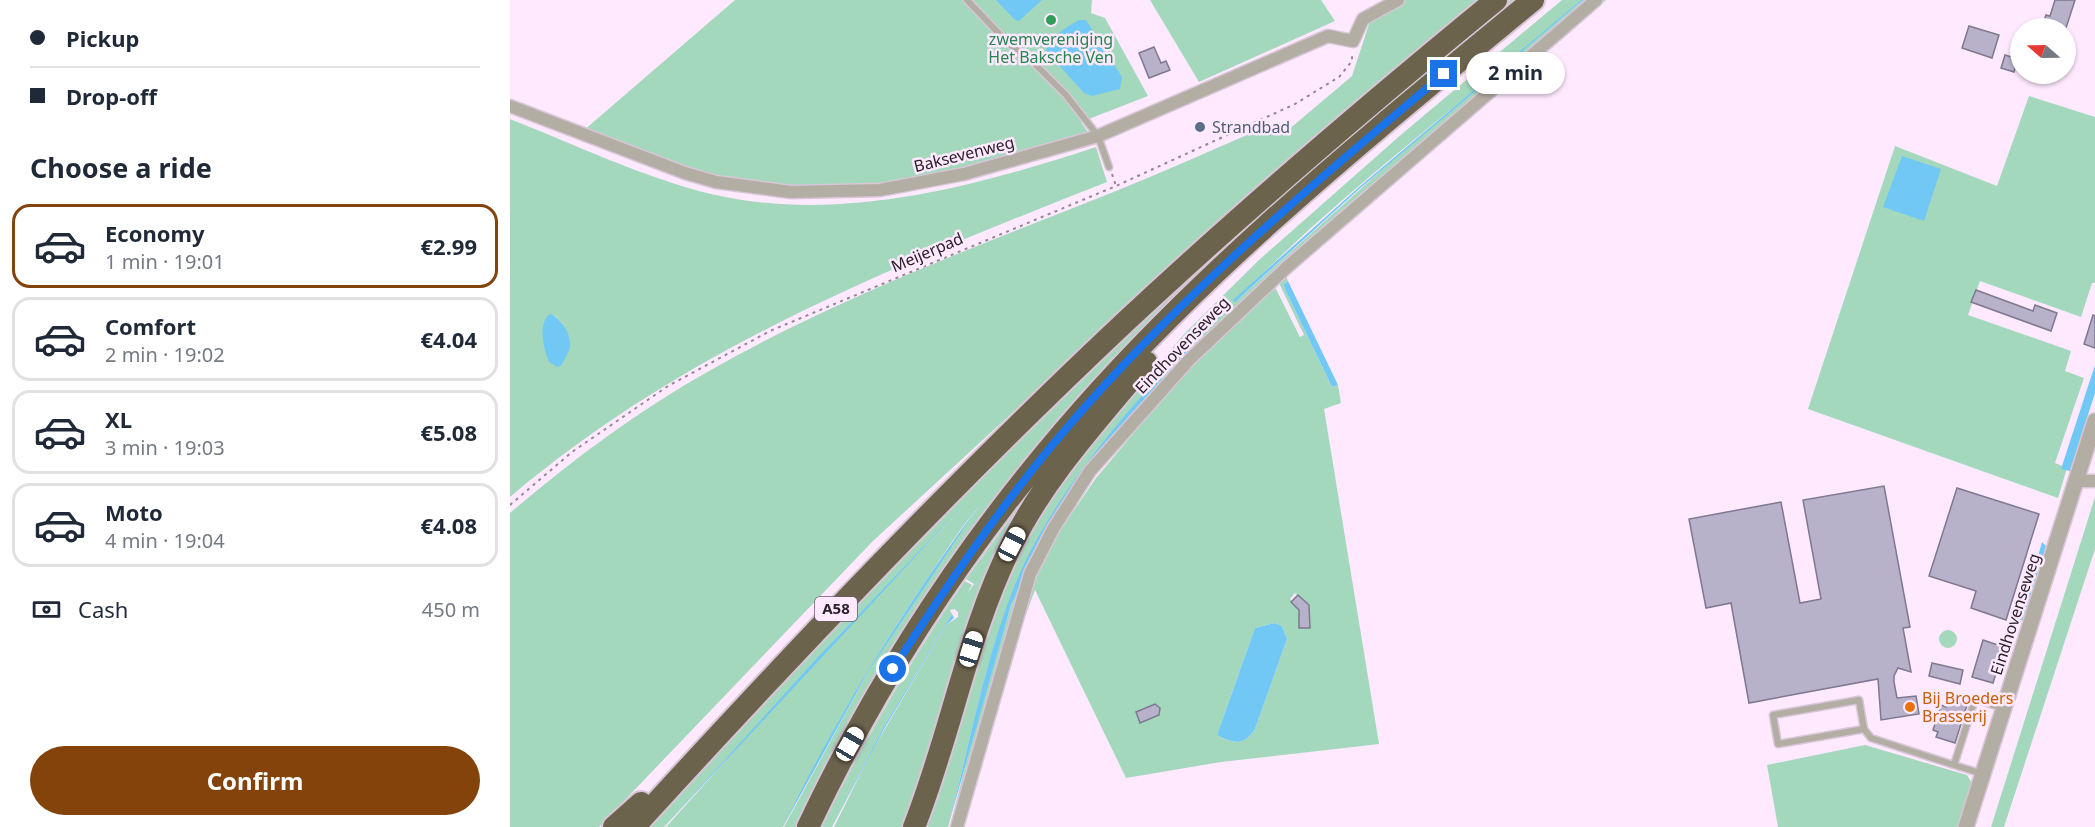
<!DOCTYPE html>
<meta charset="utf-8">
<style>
:root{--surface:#fff;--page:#f6f6f7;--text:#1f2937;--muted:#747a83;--line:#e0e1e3;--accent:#83430b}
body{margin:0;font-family:"Noto Sans",sans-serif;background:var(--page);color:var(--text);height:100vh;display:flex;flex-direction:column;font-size:22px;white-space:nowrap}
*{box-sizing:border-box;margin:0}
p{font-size:20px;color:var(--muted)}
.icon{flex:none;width:33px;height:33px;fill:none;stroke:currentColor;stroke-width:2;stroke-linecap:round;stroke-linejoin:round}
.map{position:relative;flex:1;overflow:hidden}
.panel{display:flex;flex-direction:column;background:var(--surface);width:510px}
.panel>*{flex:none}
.top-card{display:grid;align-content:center;height:132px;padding:0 30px;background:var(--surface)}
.needle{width:39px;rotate:290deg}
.controls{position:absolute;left:1500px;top:18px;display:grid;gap:12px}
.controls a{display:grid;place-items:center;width:66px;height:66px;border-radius:50%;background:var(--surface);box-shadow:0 2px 4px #0004;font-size:30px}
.end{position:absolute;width:27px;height:27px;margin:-14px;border:8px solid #1a73e8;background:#fff;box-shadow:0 0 0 3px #fff}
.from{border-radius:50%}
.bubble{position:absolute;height:42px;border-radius:21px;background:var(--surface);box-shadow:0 2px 4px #0004;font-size:20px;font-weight:700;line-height:42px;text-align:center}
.car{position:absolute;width:18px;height:36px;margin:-18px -9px;border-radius:8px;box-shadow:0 0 4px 2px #0007;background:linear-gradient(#fff 24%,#345 0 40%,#fff 0 76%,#345 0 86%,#fff 0)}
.top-card b{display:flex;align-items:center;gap:21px;height:57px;font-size:22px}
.top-card b+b{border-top:2px solid var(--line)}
.top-card i{width:15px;height:15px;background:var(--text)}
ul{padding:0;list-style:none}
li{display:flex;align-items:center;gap:18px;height:84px;margin:0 12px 9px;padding:0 18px;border:3px solid var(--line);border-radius:18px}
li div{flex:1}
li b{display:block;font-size:22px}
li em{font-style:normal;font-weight:700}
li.on{border-color:var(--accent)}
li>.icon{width:54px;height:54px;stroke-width:1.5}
h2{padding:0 30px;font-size:27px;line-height:72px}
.pay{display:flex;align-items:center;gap:15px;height:66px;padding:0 30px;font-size:22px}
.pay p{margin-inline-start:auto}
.primary-button{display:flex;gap:12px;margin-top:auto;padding:12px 30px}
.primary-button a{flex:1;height:69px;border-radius:36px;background:var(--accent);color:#fff;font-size:24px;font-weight:700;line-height:69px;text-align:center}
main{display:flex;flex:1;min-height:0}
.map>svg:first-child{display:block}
.green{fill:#a4d8bd;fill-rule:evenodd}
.water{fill:#72c8f4}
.building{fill:#b7b1ca;stroke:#7e7890;stroke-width:1.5}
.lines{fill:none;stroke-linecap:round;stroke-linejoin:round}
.service-casing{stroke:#d8c5d8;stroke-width:9}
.minor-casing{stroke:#d8c5d8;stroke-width:15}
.tertiary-casing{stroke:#d8c5d8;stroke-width:18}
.motorway-casing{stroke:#d8c5d8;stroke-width:26}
.path{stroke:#958795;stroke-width:2;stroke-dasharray:3 4.5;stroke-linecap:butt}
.service{stroke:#b3aea3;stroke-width:6}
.minor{stroke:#b3aea3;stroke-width:12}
.tertiary{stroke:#b3aea3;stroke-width:15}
.motorway{stroke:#6c634d;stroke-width:22}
.route{stroke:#1a73e8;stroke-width:8}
.leisure-dot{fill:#2e9e5b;stroke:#fee9fe;stroke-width:2}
.service-dot{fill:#5c6f8a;stroke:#fee9fe;stroke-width:2}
.food-dot{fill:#e8710a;stroke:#fee9fe;stroke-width:2}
.labels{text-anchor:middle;stroke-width:5;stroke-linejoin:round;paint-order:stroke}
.shield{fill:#fee9fe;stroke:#6a5e6a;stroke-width:1.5}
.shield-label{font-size:15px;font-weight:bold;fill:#2a222a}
.leisure-label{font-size:16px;fill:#27864d;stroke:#fee9fe}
.service-label{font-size:16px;fill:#4e5e75;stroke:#fee9fe;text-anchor:start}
.street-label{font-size:16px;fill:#2a222a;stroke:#fee9fe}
.food-label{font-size:16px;fill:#c56008;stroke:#fee9fe;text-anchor:start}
</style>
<main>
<section class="panel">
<div class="top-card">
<b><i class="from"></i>Pickup</b>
<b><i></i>Drop-off</b>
</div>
<h2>Choose a ride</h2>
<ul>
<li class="on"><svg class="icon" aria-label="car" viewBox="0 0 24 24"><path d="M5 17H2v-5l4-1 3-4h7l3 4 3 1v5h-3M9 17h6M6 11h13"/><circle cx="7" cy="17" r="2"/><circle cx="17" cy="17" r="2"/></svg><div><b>Economy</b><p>1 min · 19:01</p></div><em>€2.99</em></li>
<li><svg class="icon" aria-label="car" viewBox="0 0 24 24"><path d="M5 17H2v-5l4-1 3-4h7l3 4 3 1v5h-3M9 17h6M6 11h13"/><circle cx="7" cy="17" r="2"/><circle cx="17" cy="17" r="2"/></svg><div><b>Comfort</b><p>2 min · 19:02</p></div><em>€4.04</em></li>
<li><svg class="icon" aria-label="car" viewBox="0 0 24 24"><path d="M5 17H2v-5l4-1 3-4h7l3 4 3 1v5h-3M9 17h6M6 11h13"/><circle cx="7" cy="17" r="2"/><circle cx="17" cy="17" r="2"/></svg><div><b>XL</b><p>3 min · 19:03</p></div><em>€5.08</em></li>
<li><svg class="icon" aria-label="car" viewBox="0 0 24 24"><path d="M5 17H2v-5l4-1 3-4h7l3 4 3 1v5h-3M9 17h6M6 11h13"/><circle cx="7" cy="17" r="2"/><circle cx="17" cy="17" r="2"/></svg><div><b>Moto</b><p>4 min · 19:04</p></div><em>€4.08</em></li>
</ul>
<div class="pay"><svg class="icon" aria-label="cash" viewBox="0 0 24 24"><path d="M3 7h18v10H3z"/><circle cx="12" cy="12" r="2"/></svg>Cash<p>450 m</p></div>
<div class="primary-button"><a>Confirm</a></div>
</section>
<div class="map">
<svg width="1585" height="827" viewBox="0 0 1585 827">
<rect width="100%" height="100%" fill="#fee9fe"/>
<path class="green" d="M225,0H582L581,13L595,18L638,96L571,122L578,132C472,169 360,197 247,183C234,182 219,182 206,178C161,167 117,147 73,131Z
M640,0H811L825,21L689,82Z
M895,0H968L779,158L363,541L89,827H0V513C62,460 128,411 199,371C327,298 465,247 601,193C653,172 704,149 755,127L777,131L842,76L861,18Z
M1000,0H1008L561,412L289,827H274L358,672L416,581L470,505C451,527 434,554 417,579C363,658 316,741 273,827H156L291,677L461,498L328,636L154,827H134L229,723L583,364L879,99Z
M1052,0H1071C957,102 830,191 725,302L886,157L1073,0H1081L871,178L759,279L580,477L530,554L446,827H440C454,770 469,712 486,656C496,622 505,588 521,557C561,479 623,412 681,347L688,335C624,405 556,478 515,564C478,641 460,744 438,827H415L478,625L518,532L562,467L675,333L749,260L893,133Z
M1090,0H1096C992,95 877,178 776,276L778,281L773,285L822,387L828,385L831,403L814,409L869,744L711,762L616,778L525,590L506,641L453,827L505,637L529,571L549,532L586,478L664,385L763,283L790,337L794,335L767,279C871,182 984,96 1090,0ZM785,593L799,605L800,627L789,628V610L780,599ZM765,623L772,626L777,639L745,729C734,746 723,744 707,735L745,628ZM646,704L650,715L630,722L627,712Z
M1519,96L1585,117V283H1582L1571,317L1470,281L1458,315L1561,351L1555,371L1574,378L1545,463L1557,468L1548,498L1298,409L1385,146L1487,186Z
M0,119C66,145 132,177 201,194C329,224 464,187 586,147L597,182C382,267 179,346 0,497ZM45,316L52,323L60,341L52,365Z
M525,494L400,827H324L363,749L436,625L448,617V612L444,609L440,610L442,614L373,728L322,827H311C354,742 401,659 455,581L462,585L457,594L464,584L456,579L513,501Z
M1585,497V549L1494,827H1481Z
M1429 639a9 9 0 1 1 18 0a9 9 0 1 1-18 0Z
M1355,745L1457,775L1463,785L1449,827H1268L1257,765Z"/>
<path class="water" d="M486,0H532L509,21L505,20Z
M1071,0H1073L848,190L725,302L723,300L848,188Z
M569,20H576L612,77L610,89L582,96L574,93L536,51C538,38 558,26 569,20Z
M1392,156L1431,169L1414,221L1373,207Z
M778,281L828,385L822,387L773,285Z
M709,313L712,315L665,364L587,457L530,541L501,605L438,827C460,744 478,641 514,564C557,474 640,384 709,313Z
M40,314C51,318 62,335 60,347C59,353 54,359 52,365L47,367L39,362C34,350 27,323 40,314Z
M1585,365V393L1560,471L1551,469Z
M460,498L154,827L308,657Z
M470,504L358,672L273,827C328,713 395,606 470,504Z
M1532,542L1536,546L1513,620H1510Z
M442,614L444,618L436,625L374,729L322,827L373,728Z
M765,623L772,626L777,639L745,729C734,746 724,744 707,735L745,628Z"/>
<path class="building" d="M1545,0H1565L1556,28H1536L1537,25L1533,24L1536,15L1540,16Z
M1459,26L1489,35L1482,58L1452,48Z
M644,47L651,63L656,61L660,70L639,78L629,53Z
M1495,55L1508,59L1504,72L1491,68Z
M1466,290L1523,311L1525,305L1547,313L1541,331L1461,302Z
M1583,315L1585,316V348L1574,344Z
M1374,486L1400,627L1393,628L1401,672L1388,668L1384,676V682L1387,698L1406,696L1409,714L1371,720L1368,679L1239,703L1221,603L1196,608L1179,519L1271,502L1290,603L1311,599L1293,500Z
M1447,488L1529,514L1496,620L1461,608L1466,591L1419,576Z
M788,595L799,605L800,628H789V610L781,602Z
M1473,640L1494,647L1483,683L1462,677Z
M1422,663L1453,670L1450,684L1419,676Z
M1439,699L1457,705L1445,743L1426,737L1428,732L1423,730L1431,705L1436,707Z
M645,704L650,708L649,715L630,723L626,712Z"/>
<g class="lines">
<g class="service-casing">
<path id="service" d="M457,0L498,43L521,60L556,95L588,136L599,167
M1354,729L1349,700L1263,715L1268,744L1354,729L1361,738L1444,765
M1473,774L1444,765L1465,699L1492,708"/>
</g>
<g class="minor-casing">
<path id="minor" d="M0,106L175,173L206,182L281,192L370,190L454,174L588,136L818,36L843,41L853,19L888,0
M1567,481H1585
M447,827L520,574L543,529L580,471L679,360L776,268L1086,0"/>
</g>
<g class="tertiary-casing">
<path id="tertiary" d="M1456,827L1585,421"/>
</g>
<g class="motorway-casing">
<path id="motorway" d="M104,827L131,803
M124,827C282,654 443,484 614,323C734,211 859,104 986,0
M298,827C365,685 453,549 555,430C693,268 860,135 1023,0
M404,827C441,734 457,634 502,544C535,477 588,420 636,362"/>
</g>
<path class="path" d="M602,174L606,186
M0,505L62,452L158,386L260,331L606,186L785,104L829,77L842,61V53"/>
<use href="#service" class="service"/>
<use href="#minor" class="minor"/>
<use href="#tertiary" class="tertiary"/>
<use href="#motorway" class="motorway"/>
</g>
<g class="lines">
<path class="route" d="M383,669C437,586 491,505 555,430C668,298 801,185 934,74"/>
</g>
<circle class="leisure-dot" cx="541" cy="20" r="6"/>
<circle class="service-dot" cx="690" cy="127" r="6"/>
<circle class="food-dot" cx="1400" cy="707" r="6"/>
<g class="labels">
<rect class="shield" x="305" y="597" width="42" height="24" rx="4.5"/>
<g class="shield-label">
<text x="326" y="614">A58</text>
</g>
<g class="leisure-label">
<text x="541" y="45">zwemvereniging<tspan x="541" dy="18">Het Baksche Ven</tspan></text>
</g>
<g class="service-label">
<text x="702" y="133">Strandbad</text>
</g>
<g class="street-label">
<text transform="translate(454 154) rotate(-14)" y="6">Baksevenweg</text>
<text transform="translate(417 252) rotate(-23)" y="6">Meijerpad</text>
<text transform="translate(672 345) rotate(-46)" y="6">Eindhovenseweg</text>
<text transform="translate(1505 614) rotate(-72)" y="6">Eindhovenseweg</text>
</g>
<g class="food-label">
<text x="1412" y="704">Bij Broeders<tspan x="1412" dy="18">Brasserij</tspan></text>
</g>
</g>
</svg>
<div class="controls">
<a><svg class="needle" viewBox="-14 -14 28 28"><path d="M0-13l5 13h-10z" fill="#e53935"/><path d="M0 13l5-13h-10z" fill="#747a83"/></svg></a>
</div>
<i class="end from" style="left:383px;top:669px"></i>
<i class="end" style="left:934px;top:74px"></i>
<div class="bubble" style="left:956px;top:52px;width:99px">2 min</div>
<i class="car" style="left:502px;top:544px;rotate:28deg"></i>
<i class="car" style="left:461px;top:649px;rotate:17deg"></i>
<i class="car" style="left:340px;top:744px;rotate:30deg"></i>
</div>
</main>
